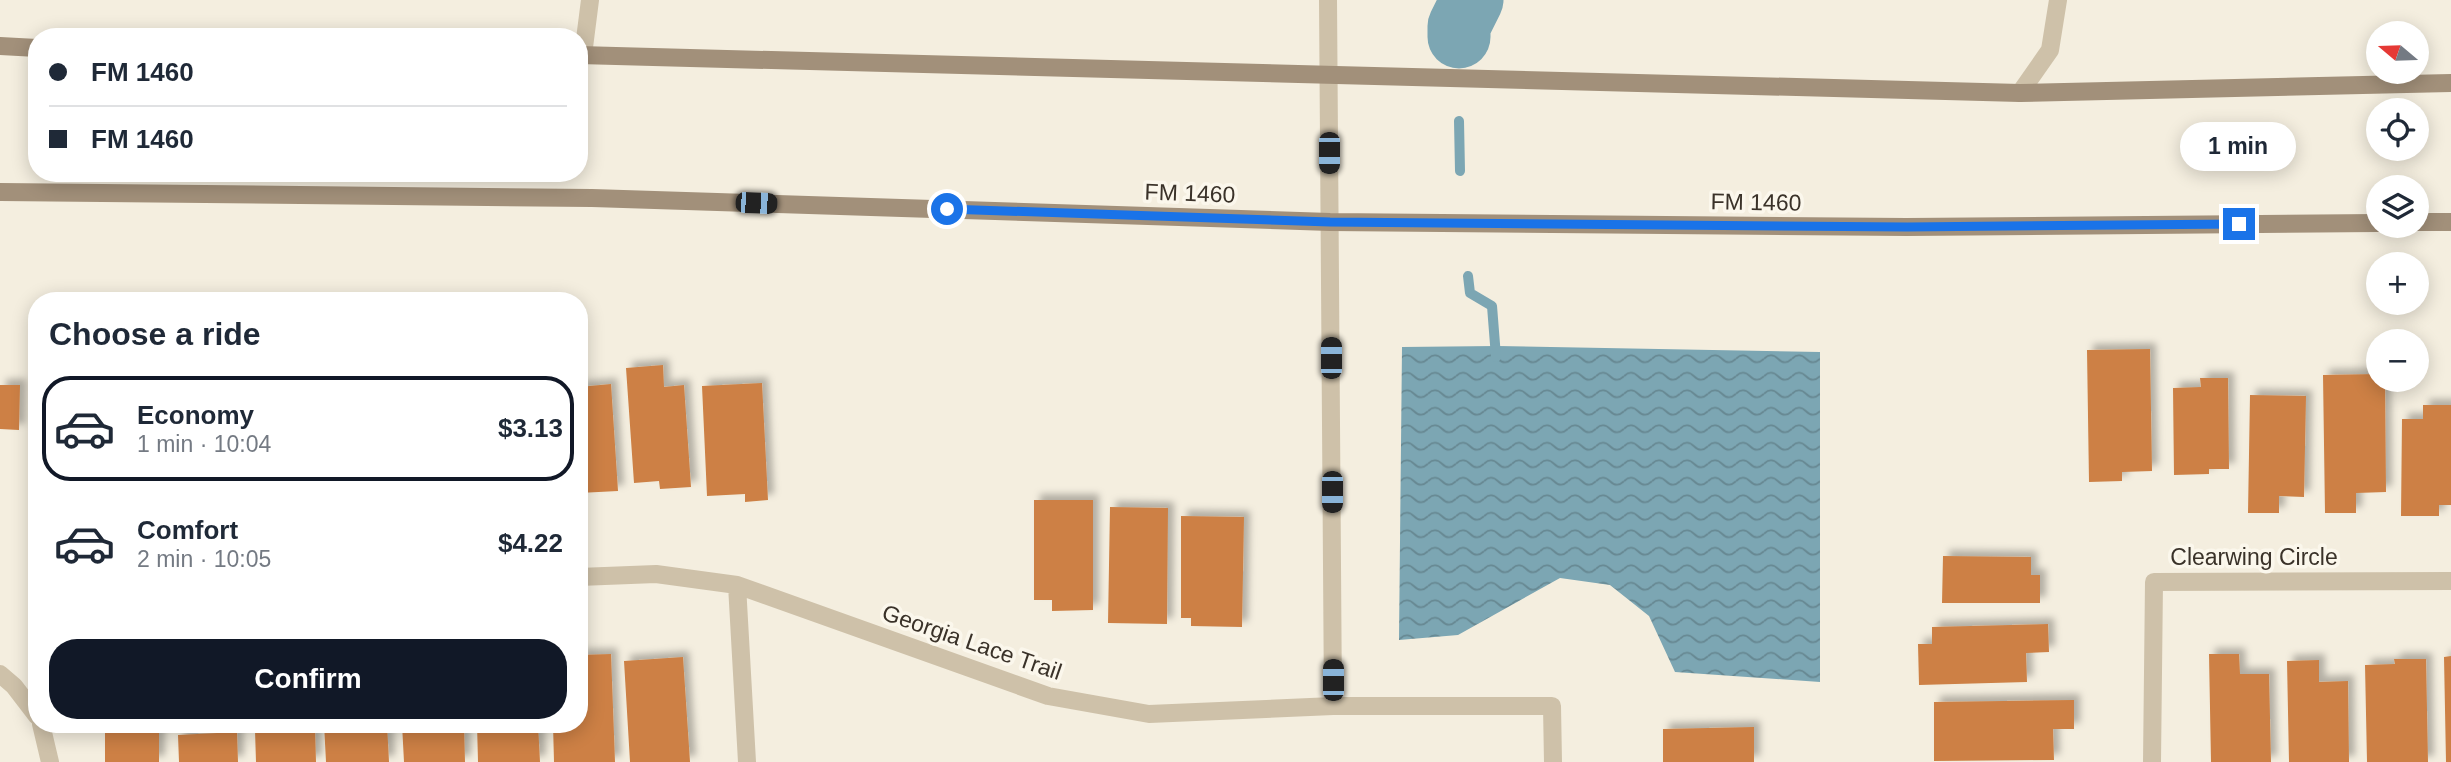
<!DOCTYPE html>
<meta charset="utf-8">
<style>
:root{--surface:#fff;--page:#f6f6f7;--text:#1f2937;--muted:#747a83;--line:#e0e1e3;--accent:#111827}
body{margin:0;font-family:Helvetica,sans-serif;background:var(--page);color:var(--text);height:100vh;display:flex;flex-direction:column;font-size:26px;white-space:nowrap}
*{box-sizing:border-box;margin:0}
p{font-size:23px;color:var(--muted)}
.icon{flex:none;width:38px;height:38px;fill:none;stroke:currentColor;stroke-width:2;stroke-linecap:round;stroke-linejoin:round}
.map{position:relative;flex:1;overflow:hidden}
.sheet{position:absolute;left:28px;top:292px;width:560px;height:441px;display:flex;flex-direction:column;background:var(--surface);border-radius:28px;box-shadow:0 4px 18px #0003}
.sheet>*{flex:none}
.top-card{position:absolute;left:28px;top:28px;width:560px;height:154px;border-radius:28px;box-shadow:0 4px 18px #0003;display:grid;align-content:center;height:154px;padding:0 21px;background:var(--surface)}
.needle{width:46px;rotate:289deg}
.tools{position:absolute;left:2366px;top:21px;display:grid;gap:14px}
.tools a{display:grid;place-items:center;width:63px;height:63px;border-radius:50%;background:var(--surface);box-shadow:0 4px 18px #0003;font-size:35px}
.end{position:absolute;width:32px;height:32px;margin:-16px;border:9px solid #1a73e8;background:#fff;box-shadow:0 0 0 4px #fff}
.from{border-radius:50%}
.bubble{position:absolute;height:49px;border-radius:24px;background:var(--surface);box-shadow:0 4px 18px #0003;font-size:23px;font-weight:600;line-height:49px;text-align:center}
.car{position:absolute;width:21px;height:42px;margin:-21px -10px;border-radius:9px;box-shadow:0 0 5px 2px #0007;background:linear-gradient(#222 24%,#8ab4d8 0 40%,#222 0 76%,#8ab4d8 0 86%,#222 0)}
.top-card b{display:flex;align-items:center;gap:24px;height:66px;font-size:26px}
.top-card b+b{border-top:2px solid var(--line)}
.top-card i{width:18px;height:18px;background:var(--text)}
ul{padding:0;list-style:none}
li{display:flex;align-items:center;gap:21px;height:105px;margin:0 14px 10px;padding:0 7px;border:4px solid transparent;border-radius:28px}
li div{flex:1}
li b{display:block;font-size:26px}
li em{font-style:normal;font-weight:600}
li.on{border-color:var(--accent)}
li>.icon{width:63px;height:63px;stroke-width:1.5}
h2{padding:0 21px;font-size:32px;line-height:84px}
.cta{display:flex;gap:14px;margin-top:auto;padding:14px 21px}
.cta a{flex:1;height:80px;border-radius:28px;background:var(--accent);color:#fff;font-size:28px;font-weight:600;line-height:80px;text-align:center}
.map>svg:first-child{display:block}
.water{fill:url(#water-waves)}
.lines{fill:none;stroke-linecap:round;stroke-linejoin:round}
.stream{stroke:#7ca6b3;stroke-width:10}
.river{stroke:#7ca6b3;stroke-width:63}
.building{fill:#cd8044;filter:url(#shadow)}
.service{stroke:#cec1a9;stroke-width:18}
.minor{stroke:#cec1a9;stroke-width:18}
.secondary{stroke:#a2907a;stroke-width:18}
.route{stroke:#1a73e8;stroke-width:9}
.labels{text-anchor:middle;stroke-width:7;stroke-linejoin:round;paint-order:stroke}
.street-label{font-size:23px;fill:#3a3229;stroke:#fbf7ec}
</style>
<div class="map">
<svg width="2451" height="762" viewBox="0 0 2451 762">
<defs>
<pattern id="water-waves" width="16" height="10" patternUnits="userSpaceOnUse" patternTransform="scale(1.75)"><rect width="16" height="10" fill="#7ca6b3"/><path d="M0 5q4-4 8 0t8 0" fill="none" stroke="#678892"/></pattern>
<filter id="shadow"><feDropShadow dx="6" dy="-6" stdDeviation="3.5" flood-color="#0004"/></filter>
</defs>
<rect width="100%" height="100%" fill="#f4eedf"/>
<path class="water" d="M1497,346L1820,352V682L1675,672L1649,616L1610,585L1560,578L1458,635L1399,640L1402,347Z"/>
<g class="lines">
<path class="stream" d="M1459,121L1460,171
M1468,276L1470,293L1492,306L1496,357"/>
<path class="river" d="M1459,37V26L1472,0"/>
</g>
<path class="building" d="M2150,349L2152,471L2122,472V481L2089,482L2087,350Z
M663,365L664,387L684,385L691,487L660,489L659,481L634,483L626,368Z
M2378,374V380H2385L2386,492L2356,493V513H2325L2323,375Z
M2200,378H2228L2229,469H2209V474L2174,475L2173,388L2201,387Z
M762,383L768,500L745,502V494L707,496L702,386Z
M611,384L618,491L579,493V387Z
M0,385H20L19,430L0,429Z
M2250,395L2306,396L2304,497L2279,496V513H2248Z
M2423,405H2451V505H2439V516H2401L2402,419H2423Z
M1034,500H1093V610L1052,611V600H1034Z
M1110,507L1168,508L1167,624L1108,623Z
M1181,516L1244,517L1242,627L1191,626V618H1181Z
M1943,556L2031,557V575H2040V603H1942Z
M2048,624L2049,652L2026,653L2027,682L1919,685L1918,644H1932V627Z
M611,654L615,762H554L553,724H579V655Z
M2209,654H2239L2240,674H2269L2271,762H2211Z
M2451,656V762H2446L2444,657Z
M683,657L690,762H630L624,661Z
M2394,659H2426L2428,762H2367L2365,665L2395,664Z
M2319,660V682L2348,681L2349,762H2289L2287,661Z
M2074,700V729H2053L2054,760L1934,761V702Z
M105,724H159V762H105Z
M324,724H387L389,762H326Z
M402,724H464L465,762H404Z
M477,724H538L540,762H478Z
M1754,727V762H1663V729Z
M315,728L316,762H256L255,730Z
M237,732L238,762H179L178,735Z"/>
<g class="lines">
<path class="service" d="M583,55L590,0
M2020,93L2050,50L2058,0
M0,674L14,686L37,716
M41,724L50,762"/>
<path class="minor" d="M1328,0L1333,706
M579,577L656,574L737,585L1048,696L1149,714L1333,706H1552L1553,762
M737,585L747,762
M2152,762L2154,582L2451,581"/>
<path class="secondary" d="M0,46L37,48
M579,55L2020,93L2451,83
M0,192L592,198L1330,222L1907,227L2378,223
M2417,222H2451"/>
</g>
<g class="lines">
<path class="route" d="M947,209L1330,222L1907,227L2239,224"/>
</g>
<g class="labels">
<g class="street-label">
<text transform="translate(1190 193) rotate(2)" y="8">FM 1460</text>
<text transform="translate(1756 202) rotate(1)" y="8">FM 1460</text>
<text x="2254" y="565">Clearwing Circle</text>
<text transform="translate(972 642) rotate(19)" y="8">Georgia Lace Trail</text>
</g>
</g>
</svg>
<div class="tools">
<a><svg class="needle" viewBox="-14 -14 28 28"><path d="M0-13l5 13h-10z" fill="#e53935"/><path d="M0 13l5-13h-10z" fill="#747a83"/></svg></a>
<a><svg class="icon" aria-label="locate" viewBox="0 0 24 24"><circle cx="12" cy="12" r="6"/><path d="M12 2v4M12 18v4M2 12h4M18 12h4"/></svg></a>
<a><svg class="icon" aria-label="layers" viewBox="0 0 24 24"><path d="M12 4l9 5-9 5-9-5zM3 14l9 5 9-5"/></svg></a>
<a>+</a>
<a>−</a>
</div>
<i class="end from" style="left:947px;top:209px"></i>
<i class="end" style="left:2239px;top:224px"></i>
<div class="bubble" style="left:2180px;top:122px;width:116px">1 min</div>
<i class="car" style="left:1329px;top:153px;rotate:180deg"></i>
<i class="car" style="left:756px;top:203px;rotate:92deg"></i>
<i class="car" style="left:1331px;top:358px;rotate:0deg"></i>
<i class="car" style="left:1332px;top:492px;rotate:180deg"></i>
<i class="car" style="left:1333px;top:680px;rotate:0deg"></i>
<div class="top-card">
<b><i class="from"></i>FM 1460</b>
<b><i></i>FM 1460</b>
</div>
<section class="sheet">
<h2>Choose a ride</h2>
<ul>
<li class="on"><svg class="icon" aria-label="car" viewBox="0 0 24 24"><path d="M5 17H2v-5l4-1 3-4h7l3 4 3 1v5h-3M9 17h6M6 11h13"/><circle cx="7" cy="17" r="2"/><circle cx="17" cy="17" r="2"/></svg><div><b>Economy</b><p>1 min · 10:04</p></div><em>$3.13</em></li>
<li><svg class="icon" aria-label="car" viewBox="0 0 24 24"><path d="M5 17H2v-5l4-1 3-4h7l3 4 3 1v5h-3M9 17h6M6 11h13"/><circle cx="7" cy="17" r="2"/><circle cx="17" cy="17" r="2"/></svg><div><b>Comfort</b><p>2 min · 10:05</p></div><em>$4.22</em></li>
</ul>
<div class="cta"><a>Confirm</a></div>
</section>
</div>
